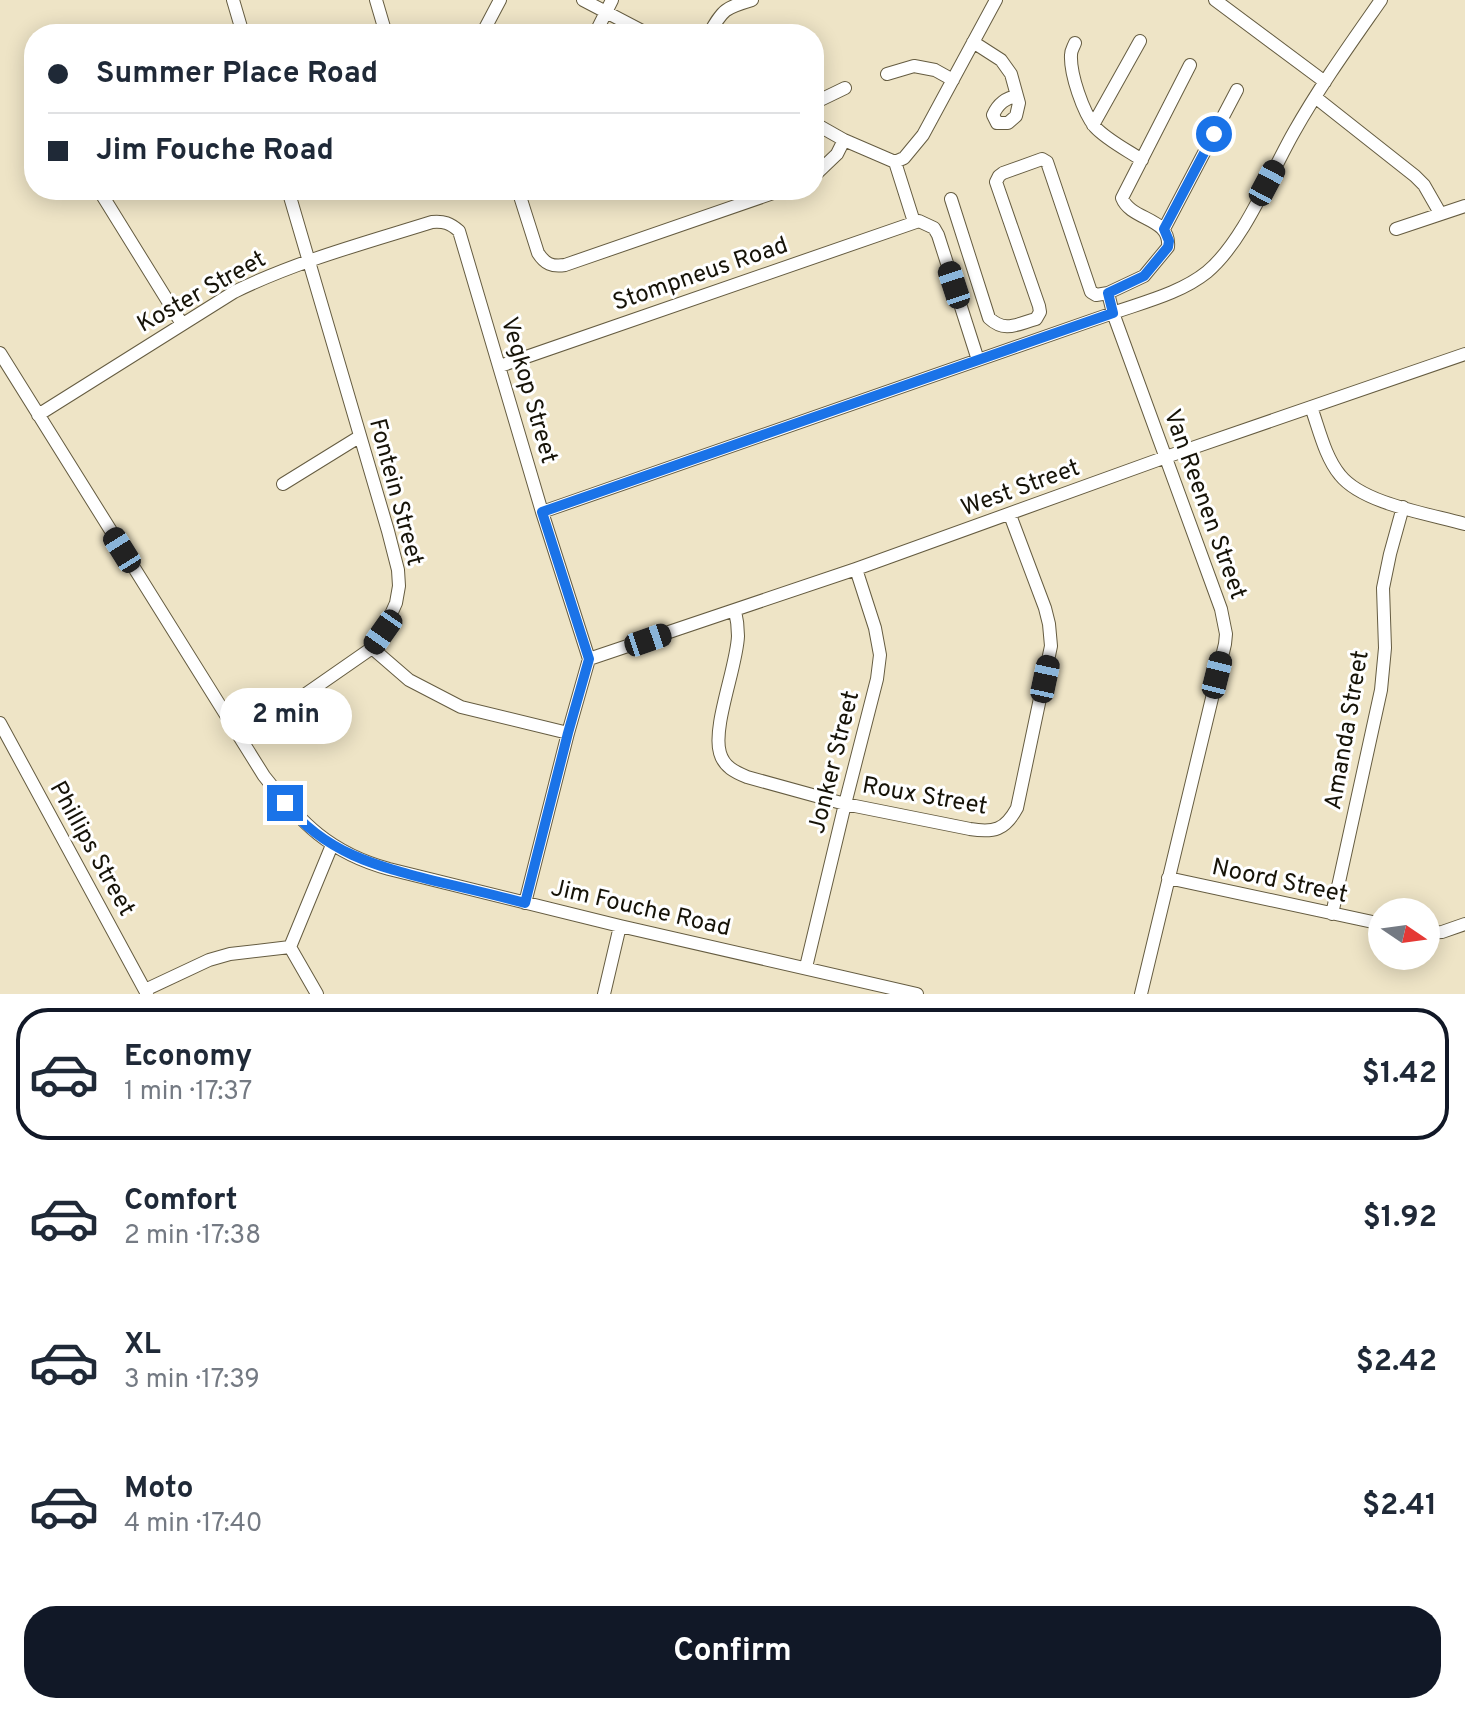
<!DOCTYPE html>
<meta charset="utf-8">
<style>
:root{--surface:#fff;--page:#f2f2f3;--text:#1f2937;--muted:#747a83;--line:#e0e1e3;--accent:#111827}
body{margin:0;font-family:Overpass,sans-serif;background:var(--page);color:var(--text);height:100vh;display:flex;flex-direction:column;font-size:30px;white-space:nowrap}
*{box-sizing:border-box;margin:0}
p{font-size:26px;color:var(--muted)}
.icon{flex:none;width:44px;height:44px;fill:none;stroke:currentColor;stroke-width:2;stroke-linecap:round;stroke-linejoin:round}
.map{position:relative;height:994px;overflow:hidden}
.side{display:flex;flex-direction:column;background:var(--surface);flex:1}
.side>*{flex:none}
.top-card{position:absolute;left:24px;top:24px;width:800px;height:176px;border-radius:32px;box-shadow:0 4px 20px #0003;display:grid;align-content:center;height:176px;padding:0 24px;background:var(--surface)}
.needle{width:52px;rotate:103deg}
.tools{position:absolute;left:1368px;top:898px;display:grid;gap:16px}
.tools a{display:grid;place-items:center;width:72px;height:72px;border-radius:50%;background:var(--surface);box-shadow:0 4px 20px #0003;font-size:40px}
.end{position:absolute;width:36px;height:36px;margin:-18px;border:10px solid #1a73e8;background:#fff;box-shadow:0 0 0 4px #fff}
.from{border-radius:50%}
.bubble{position:absolute;height:56px;border-radius:28px;background:var(--surface);box-shadow:0 4px 20px #0003;font-size:26px;font-weight:700;line-height:56px;text-align:center}
.car{position:absolute;width:24px;height:48px;margin:-24px -12px;border-radius:10px;box-shadow:0 0 6px 2px #0007;background:linear-gradient(#222 24%,#8ab4d8 0 40%,#222 0 76%,#8ab4d8 0 86%,#222 0)}
.top-card b{display:flex;align-items:center;gap:28px;height:76px;font-size:30px}
.top-card b+b{border-top:2px solid var(--line)}
.top-card i{width:20px;height:20px;background:var(--text)}
ul{padding:14px 0 0;list-style:none}
li{display:flex;align-items:center;gap:24px;height:132px;margin:0 16px 12px;padding:0 8px;border:4px solid transparent;border-radius:32px}
li div{flex:1}
li b{display:block;font-size:30px}
li em{font-style:normal;font-weight:700}
li.on{border-color:var(--accent)}
li>.icon{width:72px;height:72px;stroke-width:1.5}
.primary-button{display:flex;gap:16px;margin-top:auto;padding:16px 24px}
.primary-button a{flex:1;height:92px;border-radius:32px;background:var(--accent);color:#fff;font-size:32px;font-weight:700;line-height:92px;text-align:center}
.map>svg:first-child{display:block}
.lines{fill:none;stroke-linecap:round;stroke-linejoin:round}
.street-casing{stroke:#655c41;stroke-width:14}
.street{stroke:#fff;stroke-width:12}
.route{stroke:#1a73e8;stroke-width:10}
.labels{text-anchor:middle;stroke-width:6;stroke-linejoin:round;paint-order:stroke}
.street-label{font-size:24px;fill:#161308;stroke:#fff}
</style>
<div class="map">
<svg width="1465" height="994" viewBox="0 0 1465 994">
<rect width="100%" height="100%" fill="#eee4c6"/>
<g class="lines">
<g class="street-casing">
<path id="street" d="M233,0L243,34
M376,0L386,34
M583,0L648,34
M1215,0L1325,82
M482,34L500,0
M595,34L612,0
M709,34C723,9 725,8 752,0
M973,42L1001,60L1011,74L1019,103L1016,116L1008,123H997L993,115C998,104 1005,98 1017,96
M1075,43C1073,48 1071,50 1071,55C1070,74 1083,112 1095,127C1107,140 1127,150 1142,160
M887,74L914,66L935,70L953,80
M1315,97L1415,176L1424,185L1440,213
M814,103L845,88
M814,123L844,140L895,162L914,222
M1093,125L1140,41
M895,162L904,158L923,135L996,0
M814,176L837,154L844,140
M99,190L182,324
M518,190L538,253C545,264 552,267 565,265L782,190
M951,199L989,318C1005,333 1017,324 1036,319L1040,312L1039,306L996,182L999,176L1003,173L1042,159L1047,162L1091,292L1096,295L1108,293L1113,313L1221,609L1226,634L1225,644L1141,994
M1164,229L1237,90
M1396,229L1465,206
M1108,293L1144,276L1168,247C1171,217 1131,221 1122,198L1190,65
M0,353L264,776C301,823 330,853 389,869L620,926L917,994
M500,366L919,221L934,228L938,235L978,360
M1311,407C1319,429 1325,457 1340,475C1363,504 1430,514 1465,524
M38,415L234,292C297,261 365,243 432,222C444,221 450,223 459,231L542,512L589,659L568,733L525,903
M283,484L359,437
M542,512L1113,313C1144,302 1181,293 1207,272C1244,241 1270,174 1294,132C1320,86 1351,43 1381,0
M735,611C737,619 738,627 738,636C737,666 712,727 720,753C724,767 735,772 747,777L845,804L970,829C994,833 1005,830 1017,808L1051,646L1049,624L1045,608L1010,515
M372,648L409,680L461,707L568,733
M589,659L856,569L1166,457L1465,354
M0,723L147,994
M241,739L372,648L383,632L396,603L399,586L398,570L388,531L288,190
M1168,878L1382,924
M1332,914L1381,690L1385,648L1383,588L1390,554L1403,507
M1426,933L1442,932L1465,924
M806,967L845,804L877,679L880,655L875,628L856,569
M145,990L209,960L230,954L290,947
M317,994L290,947L332,845
M604,994L620,926"/>
</g>
<use href="#street" class="street"/>
</g>
<g class="lines">
<path class="route" d="M285,803C325,853 376,866 435,881C465,888 495,895 525,903L568,733L589,659L542,512L1113,313L1108,293L1144,276L1168,247L1169,241L1164,229L1214,134"/>
</g>
<g class="labels">
<g class="street-label">
<text transform="translate(700 273) rotate(-19)" y="8">Stompneus Road</text>
<text transform="translate(201 291) rotate(-29)" y="8">Koster Street</text>
<text transform="translate(530 390) rotate(74)" y="8">Vegkop Street</text>
<text transform="translate(1020 487) rotate(-20)" y="8">West Street</text>
<text transform="translate(397 492) rotate(75)" y="8">Fontein Street</text>
<text transform="translate(1206 504) rotate(70)" y="8">Van Reenen Street</text>
<text transform="translate(1346 730) rotate(-80)" y="8">Amanda Street</text>
<text transform="translate(833 762) rotate(-76)" y="8">Jonker Street</text>
<text transform="translate(925 795) rotate(10)" y="8">Roux Street</text>
<text transform="translate(93 848) rotate(61)" y="8">Phillips Street</text>
<text transform="translate(1280 880) rotate(12)" y="8">Noord Street</text>
<text transform="translate(641 907) rotate(13)" y="8">Jim Fouche Road</text>
</g>
</g>
</svg>
<div class="tools">
<a><svg class="needle" viewBox="-14 -14 28 28"><path d="M0-13l5 13h-10z" fill="#e53935"/><path d="M0 13l5-13h-10z" fill="#747a83"/></svg></a>
</div>
<i class="end from" style="left:1214px;top:134px"></i>
<i class="end" style="left:285px;top:803px"></i>
<div class="bubble" style="left:220px;top:688px;width:132px">2 min</div>
<i class="car" style="left:1267px;top:183px;rotate:28deg"></i>
<i class="car" style="left:954px;top:285px;rotate:342deg"></i>
<i class="car" style="left:122px;top:550px;rotate:328deg"></i>
<i class="car" style="left:383px;top:632px;rotate:215deg"></i>
<i class="car" style="left:648px;top:640px;rotate:71deg"></i>
<i class="car" style="left:1217px;top:675px;rotate:14deg"></i>
<i class="car" style="left:1045px;top:679px;rotate:12deg"></i>
<div class="top-card">
<b><i class="from"></i>Summer Place Road</b>
<b><i></i>Jim Fouche Road</b>
</div>
</div>
<section class="side">
<ul>
<li class="on"><svg class="icon" aria-label="car" viewBox="0 0 24 24"><path d="M5 17H2v-5l4-1 3-4h7l3 4 3 1v5h-3M9 17h6M6 11h13"/><circle cx="7" cy="17" r="2"/><circle cx="17" cy="17" r="2"/></svg><div><b>Economy</b><p>1 min · 17:37</p></div><em>$1.42</em></li>
<li><svg class="icon" aria-label="car" viewBox="0 0 24 24"><path d="M5 17H2v-5l4-1 3-4h7l3 4 3 1v5h-3M9 17h6M6 11h13"/><circle cx="7" cy="17" r="2"/><circle cx="17" cy="17" r="2"/></svg><div><b>Comfort</b><p>2 min · 17:38</p></div><em>$1.92</em></li>
<li><svg class="icon" aria-label="car" viewBox="0 0 24 24"><path d="M5 17H2v-5l4-1 3-4h7l3 4 3 1v5h-3M9 17h6M6 11h13"/><circle cx="7" cy="17" r="2"/><circle cx="17" cy="17" r="2"/></svg><div><b>XL</b><p>3 min · 17:39</p></div><em>$2.42</em></li>
<li><svg class="icon" aria-label="car" viewBox="0 0 24 24"><path d="M5 17H2v-5l4-1 3-4h7l3 4 3 1v5h-3M9 17h6M6 11h13"/><circle cx="7" cy="17" r="2"/><circle cx="17" cy="17" r="2"/></svg><div><b>Moto</b><p>4 min · 17:40</p></div><em>$2.41</em></li>
</ul>
<div class="primary-button"><a>Confirm</a></div>
</section>
